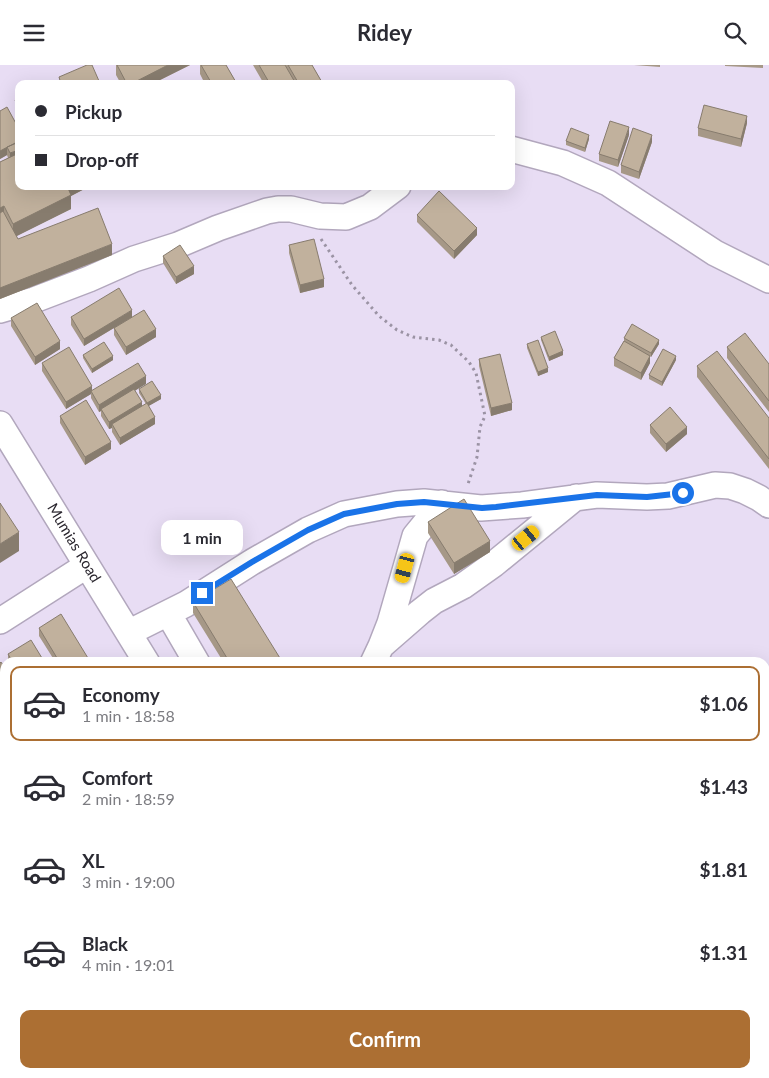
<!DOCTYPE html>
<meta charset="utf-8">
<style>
:root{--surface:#fff;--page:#f7f7f7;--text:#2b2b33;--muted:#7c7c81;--line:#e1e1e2;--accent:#ac6f33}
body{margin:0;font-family:Lato,sans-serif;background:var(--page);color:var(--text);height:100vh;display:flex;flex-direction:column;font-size:19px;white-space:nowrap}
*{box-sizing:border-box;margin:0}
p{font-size:16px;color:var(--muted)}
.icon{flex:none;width:28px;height:28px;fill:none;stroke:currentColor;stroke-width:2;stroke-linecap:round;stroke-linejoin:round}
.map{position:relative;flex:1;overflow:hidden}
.side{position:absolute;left:0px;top:592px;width:770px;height:421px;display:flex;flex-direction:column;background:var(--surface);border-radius:15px 15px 0 0;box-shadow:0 5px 20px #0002}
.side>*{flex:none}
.top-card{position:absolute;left:15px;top:15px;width:500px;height:110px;border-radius:10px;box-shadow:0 5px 20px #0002;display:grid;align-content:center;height:110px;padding:0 20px;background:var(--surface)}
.end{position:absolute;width:22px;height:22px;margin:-11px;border:6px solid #1a73e8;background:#fff;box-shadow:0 0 0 2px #fff}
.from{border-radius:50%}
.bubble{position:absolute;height:35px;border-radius:10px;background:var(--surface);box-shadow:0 5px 20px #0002;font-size:16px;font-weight:700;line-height:35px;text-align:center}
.car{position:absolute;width:15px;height:30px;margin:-15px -8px;border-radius:6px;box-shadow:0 0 4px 1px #0007;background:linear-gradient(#f5c518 24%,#345 0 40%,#f5c518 0 76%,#345 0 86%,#f5c518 0)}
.top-card b{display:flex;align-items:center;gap:18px;height:48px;font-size:19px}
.top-card b+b{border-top:1px solid var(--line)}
.top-card i{width:12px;height:12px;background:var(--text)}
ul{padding:9px 0 0;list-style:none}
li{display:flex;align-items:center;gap:15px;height:75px;margin:0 10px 8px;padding:0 10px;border:2px solid transparent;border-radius:10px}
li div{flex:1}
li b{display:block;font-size:19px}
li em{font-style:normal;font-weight:700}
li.selected{border-color:var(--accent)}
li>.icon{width:45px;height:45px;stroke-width:1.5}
.action{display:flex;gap:10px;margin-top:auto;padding:10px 20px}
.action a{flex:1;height:58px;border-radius:10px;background:var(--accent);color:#fff;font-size:20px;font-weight:700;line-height:58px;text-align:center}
header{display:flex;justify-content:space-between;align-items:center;height:65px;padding:0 20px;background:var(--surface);font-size:22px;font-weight:700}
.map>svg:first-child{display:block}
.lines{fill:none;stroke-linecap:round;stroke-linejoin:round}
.minor-casing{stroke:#b2a7bd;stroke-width:28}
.path{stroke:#9b93a4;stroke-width:3;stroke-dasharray:2.5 4;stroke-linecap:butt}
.minor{stroke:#fff;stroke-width:25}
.wall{fill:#a69887}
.shaded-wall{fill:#877c6e}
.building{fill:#c1b19d;stroke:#877c6e}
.route{stroke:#1a73e8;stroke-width:6}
.labels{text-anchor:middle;stroke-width:4.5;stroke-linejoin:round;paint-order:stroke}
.street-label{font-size:15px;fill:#29252d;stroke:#fff}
</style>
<header><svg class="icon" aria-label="menu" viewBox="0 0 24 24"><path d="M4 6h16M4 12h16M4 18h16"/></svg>Ridey<svg class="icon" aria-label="search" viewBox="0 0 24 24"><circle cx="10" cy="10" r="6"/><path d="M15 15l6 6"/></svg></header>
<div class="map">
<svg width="769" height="1013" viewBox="0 0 769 1013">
<rect width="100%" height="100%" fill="#e8ddf4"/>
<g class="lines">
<g class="minor-casing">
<path id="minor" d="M511,84L563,98L608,118L715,188L769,215
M0,245L34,235L89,214L134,194L178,180L218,163L267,146L278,144H291L320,151L346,152L370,142L398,121
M0,359L147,598
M168,548L197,598
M0,556L86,501
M130,567L186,539L252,497L308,465L344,449L397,439L424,437L481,443L522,440L597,430L647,432L668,431L715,420L730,421L745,426L759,433L769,440
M381,581L420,547L434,536L463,521L494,499L576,432
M373,598L381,581L390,558L415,471L442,438
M0,789L5,785
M0,1000L5,1008
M471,1009L477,1013
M333,1013L339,1009"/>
</g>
<path class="path" d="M321,174L352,220L379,251L397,265L413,272L439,275L451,280L469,297L476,308L485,351L480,362L477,392L468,419"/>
<use href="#minor" class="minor"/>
</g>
<path class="wall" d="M116,0H190L152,19H121L116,10Z
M200,0H226L237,19H205L200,9Z
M253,0H312L323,19H264Z
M634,0H660V2Z
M725,0H763V3L725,1Z
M19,33V54L15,46V35Z
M0,46L19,121H90L71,131V144L16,171L18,174L112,190L0,234V97L8,93L7,90L0,94Z
M747,58L741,82L698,71V63Z
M629,70L618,102L599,96V89Z
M589,74L585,87L566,80V76Z
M652,77L639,114L621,108V100Z
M417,150L477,170L454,194L417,157Z
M289,180L324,222L300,228L289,188Z
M163,191L194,209L176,219L163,198Z
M71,252H132L156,272L126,290L114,270V263L84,281L71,260Z
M11,253L60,284L35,300L11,261Z
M541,272L563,290L549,296L541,275Z
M624,273L659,279L651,292L650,291V298L641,315L614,301V293L624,276Z
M527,279L548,307L538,311L527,283Z
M727,282L769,299V347L727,293Z
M83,290L113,295L92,308L83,293Z
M479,294L512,345L491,351L479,301Z
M676,295L662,321L649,314V310Z
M42,298L92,325L135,326L142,341L146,339L139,328V324L161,334L148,341L155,359L120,380L112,367V363L109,364L101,351V346L99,347L91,333V329L66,344L42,306Z
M697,301L769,353V404L697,312Z
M60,351L111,384L85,400L60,358Z
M650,360L687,369L666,387L650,368Z
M428,457L490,487L454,509L428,468Z
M193,537L283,598H224L193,548Z
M39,563L91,598H56L39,571Z
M8,589L45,598H8Z
M0,598L5,603V663L3,664L0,658Z
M5,682V742L0,734V685Z
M0,888L5,896V969L0,961Z
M36,1009H64L67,1013H36Z
M77,1009H112L114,1013H80Z
M131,1009H149L142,1013H133Z
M224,1009H257L260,1013H226Z
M268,1009H302V1010L296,1013H270Z"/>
<path class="shaded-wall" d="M168,0H190L152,19H131Z
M747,51V58L741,82V74Z
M629,62V70L618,102V95Z
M589,70V74L585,87V83Z
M652,70V77L639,114V107Z
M7,82V90L0,94V86Z
M19,85V96L10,99V88Z
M66,121H90L71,131V144L13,173V159Z
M4,141V155L0,157V143Z
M477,163V170L454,194V186Z
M112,179V190L0,234V223Z
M194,201V209L176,219V212Z
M324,214V222L300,228V220Z
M132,245V252L84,281V274Z
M156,264V272L126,290V282Z
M659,275V279L651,292V288Z
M60,276V284L35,300V292Z
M563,286V290L549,296V292Z
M113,291V295L92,308V304Z
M650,291V298L641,315V308Z
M676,291V295L662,321V317Z
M548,303V307L538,311V307Z
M146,311V319L102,346L101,344V346L99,347V340Z
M92,321V328L91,326V329L66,344V337Z
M161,330V334L147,342V338Z
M142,337V344L112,359V363L109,364V357Z
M512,338V345L491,351V343Z
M155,352V359L120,380V373Z
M687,362V369L666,387V379Z
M111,377V384L85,400V392Z
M19,467V486L0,498V479Z
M490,476V487L454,509V498Z
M5,655V663L3,664V656Z
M2,748V756L0,757V750Z
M5,873V880L0,883V876Z
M137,1009H149L142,1013H136V1010Z
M291,1009H302V1010L296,1013H284Z"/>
<path class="building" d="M87,0H92L99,16L93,19H61L59,12Z
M117,0H168L131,19H127Z
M201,0H226L237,19H212Z
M259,0H285L296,19H270Z
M288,0H312L323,19H299Z
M19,33V43L15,35Z
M704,40L747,51L741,74L698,63Z
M7,42L19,64V76L0,86V46Z
M610,56L629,62L618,95L599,89Z
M571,63L589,70L585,83L566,76Z
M633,63L652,70L639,107L621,100Z
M19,77V85L10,88L7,82Z
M19,88V121H67L71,130L13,159L4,141L0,143V97Z
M439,126L477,163L454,186L417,150Z
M98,143L112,179L0,223V148L3,146L18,174Z
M314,174L324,214L300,220L289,180Z
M180,180L194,201L176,212L163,191Z
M119,223L132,245L84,274L71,252Z
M37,238L60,276L35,292L11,253Z
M144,245L156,264L126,282L114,263Z
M632,259L659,275L651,288L624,273Z
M555,266L563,286L549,292L541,272Z
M745,268L769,299V336L727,282Z
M538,275L548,303L538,307L527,279Z
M624,276L650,291L641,308L614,293Z
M104,277L113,291L92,304L83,290Z
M69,282L92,321L66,337L42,298Z
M663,284L676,291L662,317L649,310Z
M717,286L769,353V394L697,301Z
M500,289L512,338L491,343L479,294Z
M138,298L146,311L99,340L91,326Z
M152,316L161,330L147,338L139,324Z
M134,324L142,337L109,357L101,344Z
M86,335L111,377L85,392L60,351Z
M147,338L155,352L120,373L112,359Z
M670,342L687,362L666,379L650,360Z
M464,434L490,476L454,498L428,457Z
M0,438L19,467L0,479Z
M231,514L283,598H230L193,537Z
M61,549L91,598H60L39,563Z
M31,575L45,598H13L8,589Z
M1,597L5,603V655L3,656L0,651V598Z
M5,682V735L0,727V685Z
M0,827L5,835V873L0,876Z
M0,888L5,896V958L0,950Z
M38,1009H64L67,1013H41Z
M82,1009H112L114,1013H85Z
M178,1009H206L209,1013H178L176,1010Z
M228,1009H257L260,1013H231Z
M273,1009H291L284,1013H275Z"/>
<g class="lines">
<path class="route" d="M202,528L252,497L308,465L344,449L397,439L424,437L482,443L496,442L597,430L647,432L683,428"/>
</g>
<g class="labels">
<g class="street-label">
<text transform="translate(74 478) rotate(59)" y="5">Mumias Road</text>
</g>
</g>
</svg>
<i class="end from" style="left:683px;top:428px"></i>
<i class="end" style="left:202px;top:528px"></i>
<div class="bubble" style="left:161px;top:455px;width:82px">1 min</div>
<i class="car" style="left:526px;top:473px;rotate:51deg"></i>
<i class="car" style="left:405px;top:503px;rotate:195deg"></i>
<div class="top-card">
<b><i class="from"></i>Pickup</b>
<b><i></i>Drop-off</b>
</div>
<section class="side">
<ul>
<li class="selected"><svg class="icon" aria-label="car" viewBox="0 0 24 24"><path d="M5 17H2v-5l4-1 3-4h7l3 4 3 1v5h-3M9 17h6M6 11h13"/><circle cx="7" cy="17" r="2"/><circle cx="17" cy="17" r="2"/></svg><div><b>Economy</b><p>1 min · 18:58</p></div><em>$1.06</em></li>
<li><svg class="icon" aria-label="car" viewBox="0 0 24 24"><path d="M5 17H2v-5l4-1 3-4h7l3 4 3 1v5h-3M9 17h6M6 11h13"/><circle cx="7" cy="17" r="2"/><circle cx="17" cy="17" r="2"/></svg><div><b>Comfort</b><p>2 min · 18:59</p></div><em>$1.43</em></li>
<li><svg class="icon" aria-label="car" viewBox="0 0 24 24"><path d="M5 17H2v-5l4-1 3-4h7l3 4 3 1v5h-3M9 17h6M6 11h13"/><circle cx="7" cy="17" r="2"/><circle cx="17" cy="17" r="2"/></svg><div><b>XL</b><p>3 min · 19:00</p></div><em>$1.81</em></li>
<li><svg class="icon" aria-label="car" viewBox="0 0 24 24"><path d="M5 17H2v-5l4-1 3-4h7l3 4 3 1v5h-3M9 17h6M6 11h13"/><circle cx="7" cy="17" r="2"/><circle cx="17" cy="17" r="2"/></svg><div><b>Black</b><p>4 min · 19:01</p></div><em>$1.31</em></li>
</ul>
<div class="action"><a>Confirm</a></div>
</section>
</div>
